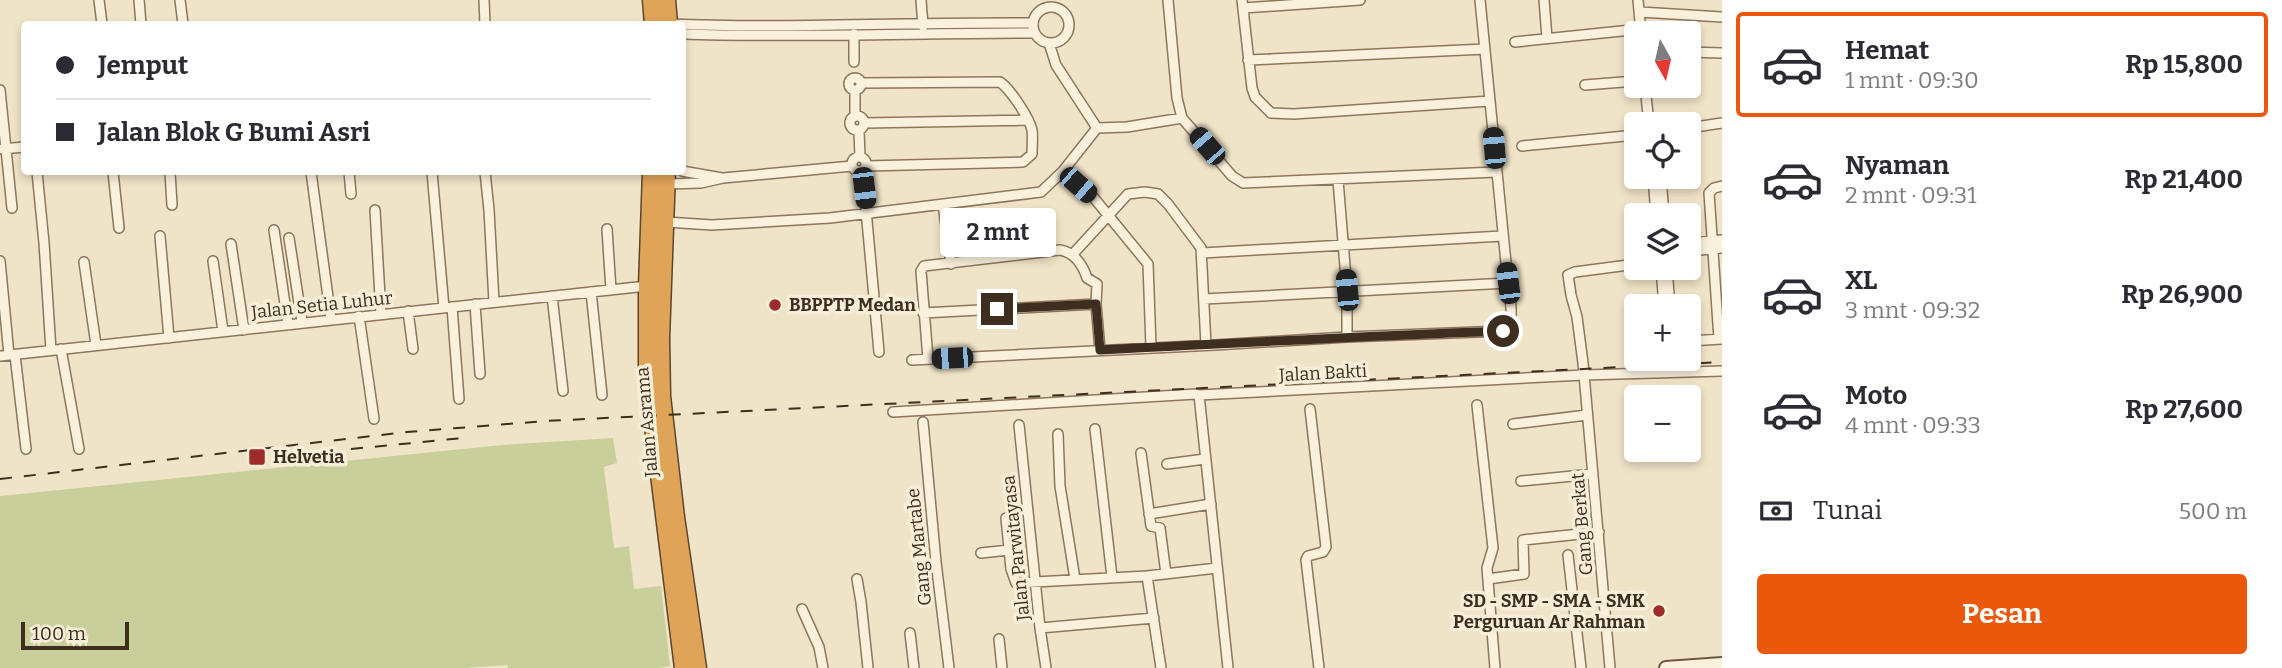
<!DOCTYPE html>
<html lang="id">
<meta charset="utf-8">
<style>
:root{--surface:#fff;--page:#f7f7f7;--text:#2b2b33;--muted:#7c7c81;--line:#e1e1e2;--accent:#ea580c}
body{margin:0;font-family:Bitter,serif;background:var(--page);color:var(--text);height:100vh;display:flex;flex-direction:column;font-size:26px;white-space:nowrap}
*{box-sizing:border-box;margin:0}
p{font-size:23px;color:var(--muted)}
.icon{flex:none;width:38px;height:38px;fill:none;stroke:currentColor;stroke-width:2;stroke-linecap:round;stroke-linejoin:round}
.map{position:relative;flex:1;overflow:hidden}
.side{display:flex;flex-direction:column;background:var(--surface);width:560px}
.side>*{flex:none}
.banner{position:absolute;left:21px;top:21px;width:665px;height:154px;border-radius:7px;box-shadow:0 4px 10px #0003;display:grid;align-content:center;height:154px;padding:0 35px;background:var(--surface)}
.needle{width:46px;rotate:172deg}
.controls{position:absolute;left:1624px;top:21px;display:grid;gap:14px}
.controls a{display:grid;place-items:center;width:77px;height:77px;border-radius:7px;background:var(--surface);box-shadow:0 4px 10px #0003;font-size:35px}
.scale{position:absolute;left:21px;bottom:18px;width:108px;box-sizing:border-box;padding-left:7px;border:4px solid #3d2e20;border-top:0;font-size:19px;line-height:24px;white-space:nowrap;color:#3d2e20;-webkit-text-stroke:5px #f7eed8;paint-order:stroke}
.end{position:absolute;width:32px;height:32px;margin:-16px;border:9px solid #3d2e20;background:#fff;box-shadow:0 0 0 4px #fff}
.from{border-radius:50%}
.bubble{position:absolute;height:49px;border-radius:7px;background:var(--surface);box-shadow:0 4px 10px #0003;font-size:23px;font-weight:700;line-height:49px;text-align:center}
.car{position:absolute;width:21px;height:42px;margin:-21px -10px;border-radius:9px;box-shadow:0 0 5px 2px #0007;background:linear-gradient(#222 24%,#8ab4d8 0 40%,#222 0 76%,#8ab4d8 0 86%,#222 0)}
.banner b{display:flex;align-items:center;gap:24px;height:66px;font-size:26px}
.banner b+b{border-top:2px solid var(--line)}
.banner i{width:18px;height:18px;background:var(--text)}
ul{padding:12px 0 0;list-style:none}
li{display:flex;align-items:center;gap:21px;height:105px;margin:0 14px 10px;padding:0 21px;border:4px solid transparent;border-radius:7px}
li div{flex:1}
li b{display:block;font-size:26px}
li em{font-style:normal;font-weight:700}
li.selected{border-color:var(--accent)}
li>.icon{width:63px;height:63px;stroke-width:1.5}
.pay{display:flex;align-items:center;gap:18px;height:77px;padding:0 35px;font-size:26px}
.pay p{margin-inline-start:auto}
.action{display:flex;gap:14px;margin-top:auto;padding:14px 35px}
.action a{flex:1;height:80px;border-radius:7px;background:var(--accent);color:#fff;font-size:28px;font-weight:700;line-height:80px;text-align:center}
main{display:flex;flex:1;min-height:0}
.map>svg:first-child{display:block}
.green{fill:#c9cf9b}
.lines{fill:none;stroke-linecap:round;stroke-linejoin:round}
.street-casing{stroke:#8d765c;stroke-width:12}
.secondary-casing{stroke:#6f573f;stroke-width:16}
.highway-casing{stroke:#5b4430;stroke-width:19}
.street{stroke:#faf1dc;stroke-width:9}
.secondary{stroke:#faf1dc;stroke-width:12}
.highway{stroke:#e0a458;stroke-width:16}
.rail{stroke:#3d2e20;stroke-width:2;stroke-dasharray:12 12;stroke-linecap:butt}
.route{stroke:#3d2e20;stroke-width:9}
.poi-dot{fill:#9e2a2b;stroke:#f7eed8;stroke-width:2.5}
.labels{text-anchor:middle;stroke-width:7;stroke-linejoin:round;paint-order:stroke}
.street-label{font-size:18px;fill:#3d2e20;stroke:#f7eed8}
.poi-label{font-size:18px;font-weight:bold;fill:#3d2e20;stroke:#f7eed8;text-anchor:start}
</style>
<main>
<div class="map">
<svg width="1722" height="668" viewBox="0 0 1722 668">
<rect width="100%" height="100%" fill="#f0e4c8"/>
<path class="green" d="M613,438L617,463L604,467L614,548L629,546L634,589L661,586L670,666L660,668H508L507,665L466,668H0V496L502,445Z"/>
<g class="lines">
<g class="street-casing">
<path id="street" d="M99,0L102,24
M139,0L141,24
M180,0L183,24
M484,0L485,24
M921,0L923,26
M1168,0L1177,98L1182,118
M1242,0L1252,88L1255,97L1271,113L1294,114L1490,101
M1544,0L1547,38
M1638,0L1641,33
M1033 25a18 18 0 1 1 36 0a18 18 0 1 1-36 0Z
M1243,8L1360,0
M1640,12L1722,17
M669,24C790,29 912,22 1033,23
M682,34C800,38 917,33 1035,33
M1515,42L1641,29
M1049,43L1056,65L1097,128L1127,127L1182,118L1232,176L1243,183L1496,172
M1689,52L1722,53
M1248,60L1485,49
M854,62V34
M849 84a6 6 0 1 1 12 0a6 6 0 1 1-12 0Z
M862,83L1000,82C1010,89 1029,117 1032,130C1033,137 1032,146 1032,154L1023,162L866,166
M1585,85L1636,81
M1645,86L1649,124
M0,90L12,208
M855,91V116
M850 123a7 7 0 1 1 14 0a7 7 0 1 1-14 0Z
M865,123L1027,120
M1689,128L1722,123
M859,131L860,157
M1522,146L1636,135
M2,149L24,147
M852 164a7 7 0 1 1 14 0a7 7 0 1 1-14 0Z
M682,171L722,178
M1063,171L1094,198L1148,264L1151,347
M37,172L44,243L51,350
M113,172L119,228
M170,172L172,205
M311,172L331,319
M349,172L351,194
M432,172L444,308
M485,172L489,210L494,302
M1653,177L1656,215
M1661,177L1664,215
M1338,180L1347,291V337
M667,184L701,183L723,178L852,166
M864,188L879,352
M943,204L951,264
M375,210L381,314
M666,222L712,225L830,218L1041,192L1063,171L1097,128
M607,229L611,290
M274,230L288,324
M160,236L169,338
M289,238L302,322
M1689,243L1722,240
M231,244L244,330
M1689,251L1722,248
M1202,253L1502,236
M1072,255L1128,194L1145,192L1158,194L1168,204L1201,248L1206,345
M0,261L9,355
M213,261L223,331
M84,262L96,345
M1661,268L1664,306
M1667,268L1669,294
M591,292L602,395
M552,296L563,391
M1204,299L1508,283
M475,304L480,374
M452,307L459,399
M408,311L413,349
M923,313L1096,304
M359,316L374,419
M1719,339L1709,193L1714,188L1722,186
M1689,341L1722,339
M61,349L79,449
M15,355L26,449
M0,356L647,286
M928,359L921,271L924,266L1060,250C1074,252 1083,265 1087,278L1097,284L1096,304L1100,350
M912,360L1215,345L1347,337L1503,331C1517,323 1509,297 1508,283L1480,0
M1199,395L1228,668
M1477,405L1493,548L1487,568L1495,668
M1310,409L1326,547L1323,552L1308,556L1306,560L1319,668
M893,412L1196,394L1199,395L1584,375L1722,371
M923,422L936,562L949,668
M1513,424L1587,415
M1019,425L1040,628L1046,668
M1095,429L1112,577
M1058,434L1060,486L1075,579
M1141,453L1151,526L1160,528L1166,574
M1167,464L1205,459
M1521,481L1593,474
M1149,514L1211,504
M1006,518L1011,569L1016,583L1147,576L1217,568
M981,553L1009,550
M1568,555L1581,668
M1147,576L1161,668
M857,579L861,602L868,668
M1488,579L1524,574L1523,540L1599,532
M802,609L819,647L823,668
M1040,628L1154,618
M910,633L914,668
M999,639L1002,668
M1610,668L1583,363L1577,317L1571,295L1568,275L1575,272L1636,264"/>
</g>
<g class="secondary-casing">
<path id="secondary" d="M1666,668L1722,664"/>
</g>
<g class="highway-casing">
<path id="highway" d="M651,0L653,24
M667,0L669,24
M651,172L647,286V378L683,668
M667,172L661,339L662,396L676,517L698,668"/>
</g>
<use href="#street" class="street"/>
<use href="#secondary" class="secondary"/>
<use href="#highway" class="highway"/>
<path class="rail" d="M351,449L463,438
M0,479L407,432L546,421L1722,362"/>
</g>
<g class="lines">
<path class="route" d="M997,309L1096,304L1100,350C1234,343 1368,336 1503,331"/>
</g>
<g class="poi-dot">
<circle cx="775" cy="305" r="7"/>
<rect x="248" y="448" width="18" height="18" rx="3.5"/>
<circle cx="1659" cy="611" r="7"/>
</g>
<g class="labels">
<g class="street-label">
<text transform="translate(322 305) rotate(-6)" y="6">Jalan Setia Luhur</text>
<text transform="translate(1323 373) rotate(-3)" y="6">Jalan Bakti</text>
<text transform="translate(647 422) rotate(-95)" y="6">Jalan Asrama</text>
<text transform="translate(1582 524) rotate(-95)" y="6">Gang Berkat</text>
<text transform="translate(919 547) rotate(-96)" y="6">Gang Martabe</text>
<text transform="translate(1016 548) rotate(-96)" y="6">Jalan Parwitayasa</text>
</g>
<g class="poi-label">
<text x="789" y="311">BBPPTP Medan</text>
<text x="273" y="463">Helvetia</text>
<text x="1645" y="607" text-anchor="end">SD - SMP - SMA - SMK<tspan x="1645" dy="21">Perguruan Ar Rahman</tspan></text>
</g>
</g>
</svg>
<div class="controls">
<a><svg class="needle" viewBox="-14 -14 28 28"><path d="M0-13l5 13h-10z" fill="#e53935"/><path d="M0 13l5-13h-10z" fill="#7c7c81"/></svg></a>
<a><svg class="icon" aria-label="locate" viewBox="0 0 24 24"><circle cx="12" cy="12" r="6"/><path d="M12 2v4M12 18v4M2 12h4M18 12h4"/></svg></a>
<a><svg class="icon" aria-label="layers" viewBox="0 0 24 24"><path d="M12 4l9 5-9 5-9-5zM3 14l9 5 9-5"/></svg></a>
<a>+</a>
<a>−</a>
</div>
<div class="scale">100 m</div>
<i class="end from" style="left:1503px;top:331px"></i>
<i class="end" style="left:997px;top:309px"></i>
<div class="bubble" style="left:940px;top:208px;width:116px">2 mnt</div>
<i class="car" style="left:1207px;top:146px;rotate:319deg"></i>
<i class="car" style="left:1494px;top:148px;rotate:355deg"></i>
<i class="car" style="left:1078px;top:185px;rotate:131deg"></i>
<i class="car" style="left:864px;top:188px;rotate:173deg"></i>
<i class="car" style="left:1508px;top:283px;rotate:353deg"></i>
<i class="car" style="left:1347px;top:290px;rotate:355deg"></i>
<i class="car" style="left:952px;top:358px;rotate:267deg"></i>
<div class="banner">
<b><i class="from"></i>Jemput</b>
<b><i></i>Jalan Blok G Bumi Asri</b>
</div>
</div>
<section class="side">
<ul>
<li class="selected"><svg class="icon" aria-label="car" viewBox="0 0 24 24"><path d="M5 17H2v-5l4-1 3-4h7l3 4 3 1v5h-3M9 17h6M6 11h13"/><circle cx="7" cy="17" r="2"/><circle cx="17" cy="17" r="2"/></svg><div><b>Hemat</b><p>1 mnt · 09:30</p></div><em>Rp 15,800</em></li>
<li><svg class="icon" aria-label="car" viewBox="0 0 24 24"><path d="M5 17H2v-5l4-1 3-4h7l3 4 3 1v5h-3M9 17h6M6 11h13"/><circle cx="7" cy="17" r="2"/><circle cx="17" cy="17" r="2"/></svg><div><b>Nyaman</b><p>2 mnt · 09:31</p></div><em>Rp 21,400</em></li>
<li><svg class="icon" aria-label="car" viewBox="0 0 24 24"><path d="M5 17H2v-5l4-1 3-4h7l3 4 3 1v5h-3M9 17h6M6 11h13"/><circle cx="7" cy="17" r="2"/><circle cx="17" cy="17" r="2"/></svg><div><b>XL</b><p>3 mnt · 09:32</p></div><em>Rp 26,900</em></li>
<li><svg class="icon" aria-label="car" viewBox="0 0 24 24"><path d="M5 17H2v-5l4-1 3-4h7l3 4 3 1v5h-3M9 17h6M6 11h13"/><circle cx="7" cy="17" r="2"/><circle cx="17" cy="17" r="2"/></svg><div><b>Moto</b><p>4 mnt · 09:33</p></div><em>Rp 27,600</em></li>
</ul>
<div class="pay"><svg class="icon" aria-label="cash" viewBox="0 0 24 24"><path d="M3 7h18v10H3z"/><circle cx="12" cy="12" r="2"/></svg>Tunai<p>500 m</p></div>
<div class="action"><a>Pesan</a></div>
</section>
</main>
